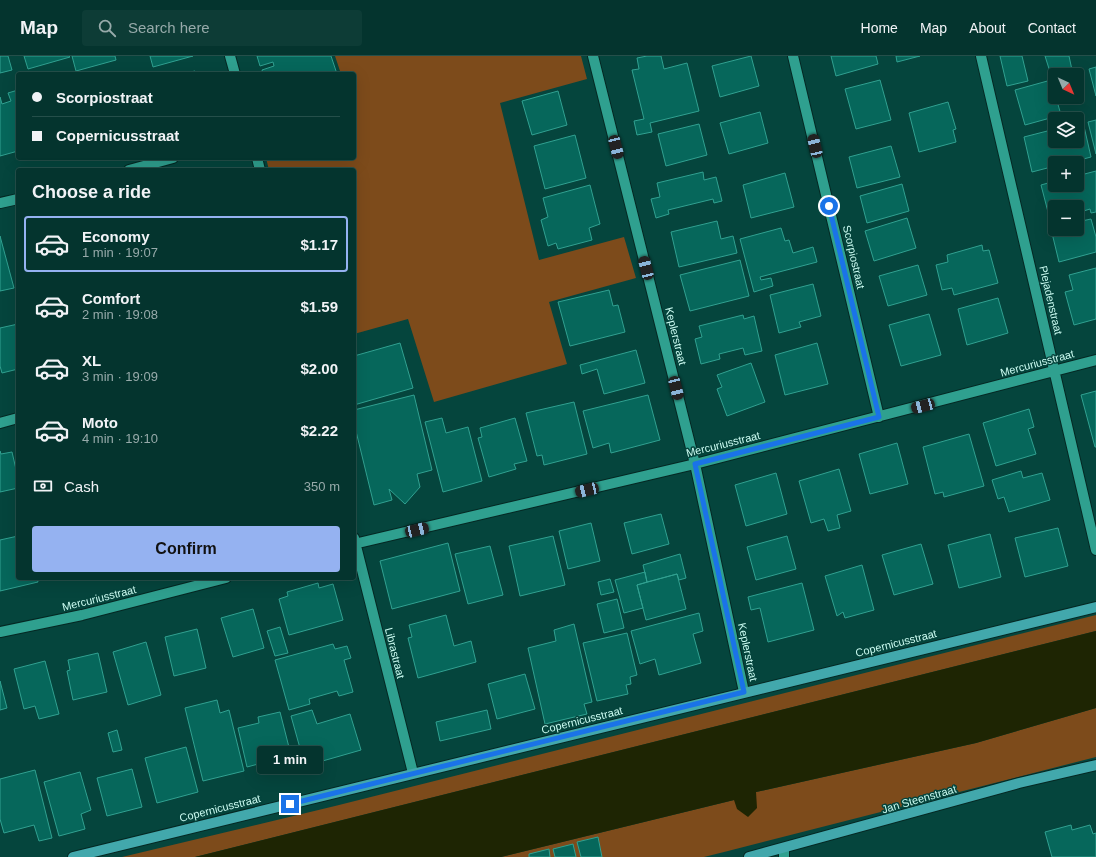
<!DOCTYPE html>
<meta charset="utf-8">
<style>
:root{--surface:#04342e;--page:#0d3c36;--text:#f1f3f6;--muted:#97aaaa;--line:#254f4a;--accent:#95b2f1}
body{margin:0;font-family:Helvetica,sans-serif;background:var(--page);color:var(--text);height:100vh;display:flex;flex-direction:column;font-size:15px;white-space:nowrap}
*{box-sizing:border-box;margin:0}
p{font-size:13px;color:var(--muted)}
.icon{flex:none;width:22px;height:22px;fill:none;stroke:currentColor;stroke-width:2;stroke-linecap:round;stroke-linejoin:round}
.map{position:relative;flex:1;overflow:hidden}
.details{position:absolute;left:16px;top:112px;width:340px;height:412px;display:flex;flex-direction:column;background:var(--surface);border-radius:4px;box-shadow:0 4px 16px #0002,0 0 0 1px var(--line)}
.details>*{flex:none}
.hud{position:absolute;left:16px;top:16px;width:340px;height:88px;border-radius:4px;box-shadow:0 4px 16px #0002,0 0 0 1px var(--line);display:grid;align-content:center;height:88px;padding:0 16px;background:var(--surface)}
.needle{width:26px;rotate:136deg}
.controls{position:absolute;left:1048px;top:12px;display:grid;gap:8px}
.controls a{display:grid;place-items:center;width:36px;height:36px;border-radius:4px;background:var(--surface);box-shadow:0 4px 16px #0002,0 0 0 1px var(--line);font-size:20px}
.end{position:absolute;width:18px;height:18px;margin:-9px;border:5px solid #1a73e8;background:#fff;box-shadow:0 0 0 2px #fff}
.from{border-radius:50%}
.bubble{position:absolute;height:28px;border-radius:4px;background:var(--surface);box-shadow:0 4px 16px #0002,0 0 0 1px var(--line);font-size:13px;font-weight:600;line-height:28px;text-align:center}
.car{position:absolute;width:12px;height:24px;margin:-12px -6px;border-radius:5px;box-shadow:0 0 3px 1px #0007;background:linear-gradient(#222 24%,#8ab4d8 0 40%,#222 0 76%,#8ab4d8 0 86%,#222 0)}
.hud b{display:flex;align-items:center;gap:14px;height:38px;font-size:15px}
.hud b+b{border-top:1px solid var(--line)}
.hud i{width:10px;height:10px;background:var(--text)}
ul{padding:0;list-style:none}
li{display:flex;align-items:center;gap:12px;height:56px;margin:0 8px 6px;padding:0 8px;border:2px solid transparent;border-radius:4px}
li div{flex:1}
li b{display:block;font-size:15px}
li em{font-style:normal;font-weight:600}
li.selected{border-color:var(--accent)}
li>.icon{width:36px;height:36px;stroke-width:1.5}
h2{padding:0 16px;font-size:18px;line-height:48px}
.pay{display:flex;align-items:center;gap:10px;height:44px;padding:0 16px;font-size:15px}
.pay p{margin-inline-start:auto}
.primary-button{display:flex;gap:8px;margin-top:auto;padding:8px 16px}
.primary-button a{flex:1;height:46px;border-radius:4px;background:var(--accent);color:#111;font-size:16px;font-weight:600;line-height:46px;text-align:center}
header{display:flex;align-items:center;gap:24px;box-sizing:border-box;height:56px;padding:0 20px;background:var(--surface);border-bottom:1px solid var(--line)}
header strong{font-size:19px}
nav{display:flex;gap:22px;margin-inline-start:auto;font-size:14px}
.search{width:280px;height:36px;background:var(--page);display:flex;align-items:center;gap:10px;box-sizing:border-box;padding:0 14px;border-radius:4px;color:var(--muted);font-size:15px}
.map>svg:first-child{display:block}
.green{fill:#7d4b1b}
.water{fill:#1e2503}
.building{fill:#06675b;stroke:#31a191}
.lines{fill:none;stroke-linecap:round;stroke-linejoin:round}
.street-casing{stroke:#052823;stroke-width:12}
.secondary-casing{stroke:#052823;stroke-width:12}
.street{stroke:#2fa08f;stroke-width:10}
.secondary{stroke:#42a8ac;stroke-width:10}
.route{stroke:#1a73e8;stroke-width:5}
.labels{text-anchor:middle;stroke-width:3;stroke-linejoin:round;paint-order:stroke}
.street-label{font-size:11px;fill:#cbfbf1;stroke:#05453d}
</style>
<header>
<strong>Map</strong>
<div class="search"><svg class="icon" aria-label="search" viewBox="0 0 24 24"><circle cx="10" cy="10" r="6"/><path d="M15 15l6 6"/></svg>Search here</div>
<nav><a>Home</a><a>Map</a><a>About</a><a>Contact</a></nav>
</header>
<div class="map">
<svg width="1096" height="801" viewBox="0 0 1096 801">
<rect width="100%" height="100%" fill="#05453d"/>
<path class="green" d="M335,0H581L587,23L500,47L539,204L624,181L636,222L549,246L567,308L434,346L408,263L354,278V114H269L266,102H354V18H341Z
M1096,559V575L195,801H122L335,750Z
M1096,652V701L728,795L704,801H501L734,744L756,736L976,687Z"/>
<path class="water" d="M1096,575V652L976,687L756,736L757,752L748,761L737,753L734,744L501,801H195Z"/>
<path class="building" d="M0,0H8L12,14L0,17Z
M24,0H69L70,1L28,13Z
M72,0H115L116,4L76,15Z
M150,0H193L153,11Z
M257,0H331L337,18H263L262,14L274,10L273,6L260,10Z
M647,0H661L664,13L687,7L699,55L650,67L652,76L637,79L634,65L644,63L632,14L639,13L637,2Z
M751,0L759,30L720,41L712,10Z
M831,0H876L878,8L836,20Z
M896,0H920L897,6Z
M1000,0H1022L1028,25L1007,30Z
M1045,0H1069L1072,14L1051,19Z
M1096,11V40L1089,13Z
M195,15L196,18H182Z
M880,24L891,64L856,73L845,33Z
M1051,24L1061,59L1025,69L1015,34Z
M18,34V95L0,100V41L2,48L11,45L8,37Z
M558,35L567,69L532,79L522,45Z
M948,46L956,73L953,74L956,86L919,96L909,57Z
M760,56L768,87L729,98L720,67Z
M1096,64V98L1088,66Z
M1083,66L1091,101L1068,107H1055V110L1032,116L1024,81L1055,73V85H1077V68Z
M699,68L707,99L666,110L658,78Z
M575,79L586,122L545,133L534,90Z
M891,90L900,121L857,132L849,101Z
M1096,115V156L1091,157L1090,153L1077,157V151H1055V163L1053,155L1048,156L1041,129L1055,125V129H1077V120Z
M703,116L704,124L716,121L722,145L714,147L713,143L668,154L669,158L656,162L651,143L660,141L657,127Z
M785,117L794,151L751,162L743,129Z
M902,128L909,155L867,167L860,140Z
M590,129L600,168L589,172L592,184L558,193L556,187L548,190L541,164L548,161L543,142Z
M907,162L916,192L874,205L865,175Z
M1091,163L1096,181V196L1059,206L1051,173H1077V166Z
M717,165L721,183L733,180L737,197L679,211L671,176Z
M781,172L785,185L789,184L793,197L813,191L817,206L760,221L761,224L771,222L773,230L754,236L740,183Z
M0,180L14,232L0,235Z
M982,189L983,195L989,194L998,227L954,239L952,232L942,234L936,209L948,206L947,199Z
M740,204L749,240L690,255L680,219Z
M918,209L927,239L888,250L879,220Z
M1096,212V263L1074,269L1065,236L1073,234L1069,219Z
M813,228L821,260L799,266L801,271L779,277L770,239Z
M609,234L613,250L618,249L625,276L570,290L558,246Z
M998,242L1008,277L967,289L958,253Z
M929,258L941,299L901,310L889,269Z
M743,259L744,263L754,260L762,295L745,299L743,292L719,298L720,303L701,308L695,283L702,281L699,270Z
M18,268V313L2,317L0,310V272Z
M400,287L413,332L354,349V300Z
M817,287L828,328L785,339L775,299Z
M636,294L645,327L604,338L597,313L582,318L580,309Z
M751,307L765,346L727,360L717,333L722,331L717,319Z
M1096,335V391H1095L1081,339Z
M414,339L432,414L417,418L420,431L405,448L389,433L392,444L374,449L354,367V354Z
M648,339L660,384L611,397L609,387L593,392L583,355Z
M574,346L587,398L544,409L542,399L537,400L526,357Z
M1029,353L1034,371L1028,373L1036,398L996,410L983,367Z
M442,362L446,377L468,371L482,425L443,436L425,366Z
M515,362L527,405L514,408L516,413L489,421L478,382L482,381L480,372Z
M969,378L984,430L944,441L943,436L935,438L923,391Z
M897,387L908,428L870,438L859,398Z
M0,395L1,398L12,396L18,422V432L0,436Z
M839,413L851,455L837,459L840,472L828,475L824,463L811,467L799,425Z
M1021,415L1023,422L1042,417L1050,444L1009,456L1004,441L998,443L992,424Z
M776,417L787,458L746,470L735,429Z
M661,458L669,488L632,498L624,467Z
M591,467L600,505L568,513L559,475Z
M1058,472L1068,510L1025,521L1015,482Z
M990,478L1001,521L959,532L948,489Z
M18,480V522H37L38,526L0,535V484Z
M553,480L565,529L520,540L509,490Z
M787,480L796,513L756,524L747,491Z
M448,487L460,535L392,553L380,505Z
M921,488L933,528L894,539L882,499Z
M490,490L503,539L468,548L455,498Z
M680,498L686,522L679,524L677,518L647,526L643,509Z
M862,509L874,554L845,562L843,556L837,560L825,520Z
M645,516L647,526L637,529L643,552L624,557L615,524Z
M677,518L686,553L646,564L637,529Z
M610,523L614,536L601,539L598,526Z
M318,527L319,532L333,528L343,564L289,579L279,543L288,540L287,536Z
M802,527L814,574L768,586L760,552L751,554L748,541Z
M617,543L624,572L604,577L597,548Z
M253,553L264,592L233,601L221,562Z
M699,557L703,575L693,578L701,607L659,619L655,603L640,608L631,575Z
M446,559L454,590L471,585L476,606L418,622L408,582L412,581L409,569Z
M574,568L592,646L584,648L587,658L545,668L528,592L556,585L554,574Z
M280,571L288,597L275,600L267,575Z
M197,573L206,612L174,620L165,581Z
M627,577L637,619L630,621L631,628L626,629L628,638L597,645L583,587Z
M146,586L161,639L128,649L113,596Z
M333,588L335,593L347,590L351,602L344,604L353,636L339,640L337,635L309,643L310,648L289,654L275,604Z
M98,597L107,636L73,644L67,615L70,614L68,604Z
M45,605L59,658L39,663L35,650L24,653L14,613Z
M525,618L535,653L497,663L488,628Z
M0,625L7,652L0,654Z
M217,644L220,657L229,654L244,715L203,725L185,652Z
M312,654L317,668L350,658L361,694L305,710L291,660Z
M487,654L491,673L440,685L436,666Z
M280,656L292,703L263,710L262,707L247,711L238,672L259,667L258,661Z
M117,674L122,694L113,696L108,677Z
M186,691L198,736L157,747L145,702Z
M132,713L142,751L107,760L97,722Z
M35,714L52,782L39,785L34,769L4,777L0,763V723Z
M80,716L91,754L81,758L85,773L59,780L44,726Z
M1071,769L1072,774L1090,769L1093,778L1096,777V801H1052L1045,776Z
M598,781L602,801H581L577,786Z
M573,788L576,801H555L553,793Z
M549,793L550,801H529V798Z"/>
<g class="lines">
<g class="street-casing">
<path id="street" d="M230,0L235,18
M593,0L695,408L744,636
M793,0L879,361
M981,0L1096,494
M257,102L260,114
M129,114L173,102
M0,147L18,143
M0,367L18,362
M354,482L413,717
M354,488L695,408L1096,304
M0,576L82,559L226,522
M784,793V801"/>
</g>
<g class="secondary-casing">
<path id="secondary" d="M73,801L1096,551
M749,801L1019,727L1096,709"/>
</g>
<use href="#street" class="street"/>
<use href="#secondary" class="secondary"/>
</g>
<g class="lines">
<path class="route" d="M290,748L744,636L695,408L879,361L829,150"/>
</g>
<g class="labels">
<g class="street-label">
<text transform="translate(854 201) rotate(77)" y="4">Scorpiostraat</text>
<text transform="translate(1051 244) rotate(77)" y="4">Plejadenstraat</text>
<text transform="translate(676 280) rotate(76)" y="4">Keplerstraat</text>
<text transform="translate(1037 307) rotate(-15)" y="4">Mercuriusstraat</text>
<text transform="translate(723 388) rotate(-14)" y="4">Mercuriusstraat</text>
<text transform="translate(99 542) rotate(-14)" y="4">Mercuriusstraat</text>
<text transform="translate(896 587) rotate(-14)" y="4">Copernicusstraat</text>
<text transform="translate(748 596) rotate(78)" y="4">Keplerstraat</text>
<text transform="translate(395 597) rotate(76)" y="4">Librastraat</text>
<text transform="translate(582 664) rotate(-14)" y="4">Copernicusstraat</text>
<text transform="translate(919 743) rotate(-16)" y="4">Jan Steenstraat</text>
<text transform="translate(220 752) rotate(-14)" y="4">Copernicusstraat</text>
</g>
</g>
</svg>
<div class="controls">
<a><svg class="needle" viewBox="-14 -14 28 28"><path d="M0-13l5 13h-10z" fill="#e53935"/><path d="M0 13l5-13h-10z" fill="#97aaaa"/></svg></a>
<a><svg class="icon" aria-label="layers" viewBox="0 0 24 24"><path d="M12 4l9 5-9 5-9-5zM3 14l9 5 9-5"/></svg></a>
<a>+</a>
<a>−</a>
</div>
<i class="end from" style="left:829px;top:150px"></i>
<i class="end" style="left:290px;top:748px"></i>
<div class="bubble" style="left:257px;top:690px;width:66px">1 min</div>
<i class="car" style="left:815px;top:90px;rotate:347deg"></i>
<i class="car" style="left:616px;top:91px;rotate:166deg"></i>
<i class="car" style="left:646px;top:212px;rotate:346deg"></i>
<i class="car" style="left:676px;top:332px;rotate:166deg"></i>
<i class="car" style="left:923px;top:350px;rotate:255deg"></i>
<i class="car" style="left:587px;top:434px;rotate:257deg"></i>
<i class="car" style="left:417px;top:474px;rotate:77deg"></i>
<div class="hud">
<b><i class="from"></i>Scorpiostraat</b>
<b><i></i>Copernicusstraat</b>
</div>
<section class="details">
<h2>Choose a ride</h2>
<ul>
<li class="selected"><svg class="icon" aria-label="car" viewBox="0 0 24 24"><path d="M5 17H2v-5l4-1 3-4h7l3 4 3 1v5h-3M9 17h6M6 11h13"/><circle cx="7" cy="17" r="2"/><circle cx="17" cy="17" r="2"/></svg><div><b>Economy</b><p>1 min · 19:07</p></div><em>$1.17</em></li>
<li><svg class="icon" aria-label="car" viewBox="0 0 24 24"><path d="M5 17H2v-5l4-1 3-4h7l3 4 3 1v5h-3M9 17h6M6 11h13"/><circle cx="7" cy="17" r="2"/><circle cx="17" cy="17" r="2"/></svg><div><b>Comfort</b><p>2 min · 19:08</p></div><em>$1.59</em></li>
<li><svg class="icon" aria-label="car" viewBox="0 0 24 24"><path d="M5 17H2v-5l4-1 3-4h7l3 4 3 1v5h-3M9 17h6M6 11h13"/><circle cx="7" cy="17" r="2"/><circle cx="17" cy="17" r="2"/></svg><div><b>XL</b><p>3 min · 19:09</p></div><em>$2.00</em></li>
<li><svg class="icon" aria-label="car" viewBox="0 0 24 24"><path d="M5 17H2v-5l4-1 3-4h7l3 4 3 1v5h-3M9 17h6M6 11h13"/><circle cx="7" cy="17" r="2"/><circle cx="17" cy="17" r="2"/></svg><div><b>Moto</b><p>4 min · 19:10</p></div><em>$2.22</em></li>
</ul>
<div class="pay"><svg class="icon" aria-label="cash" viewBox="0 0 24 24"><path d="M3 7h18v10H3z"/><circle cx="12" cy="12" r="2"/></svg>Cash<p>350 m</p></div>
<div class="primary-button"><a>Confirm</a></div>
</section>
</div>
